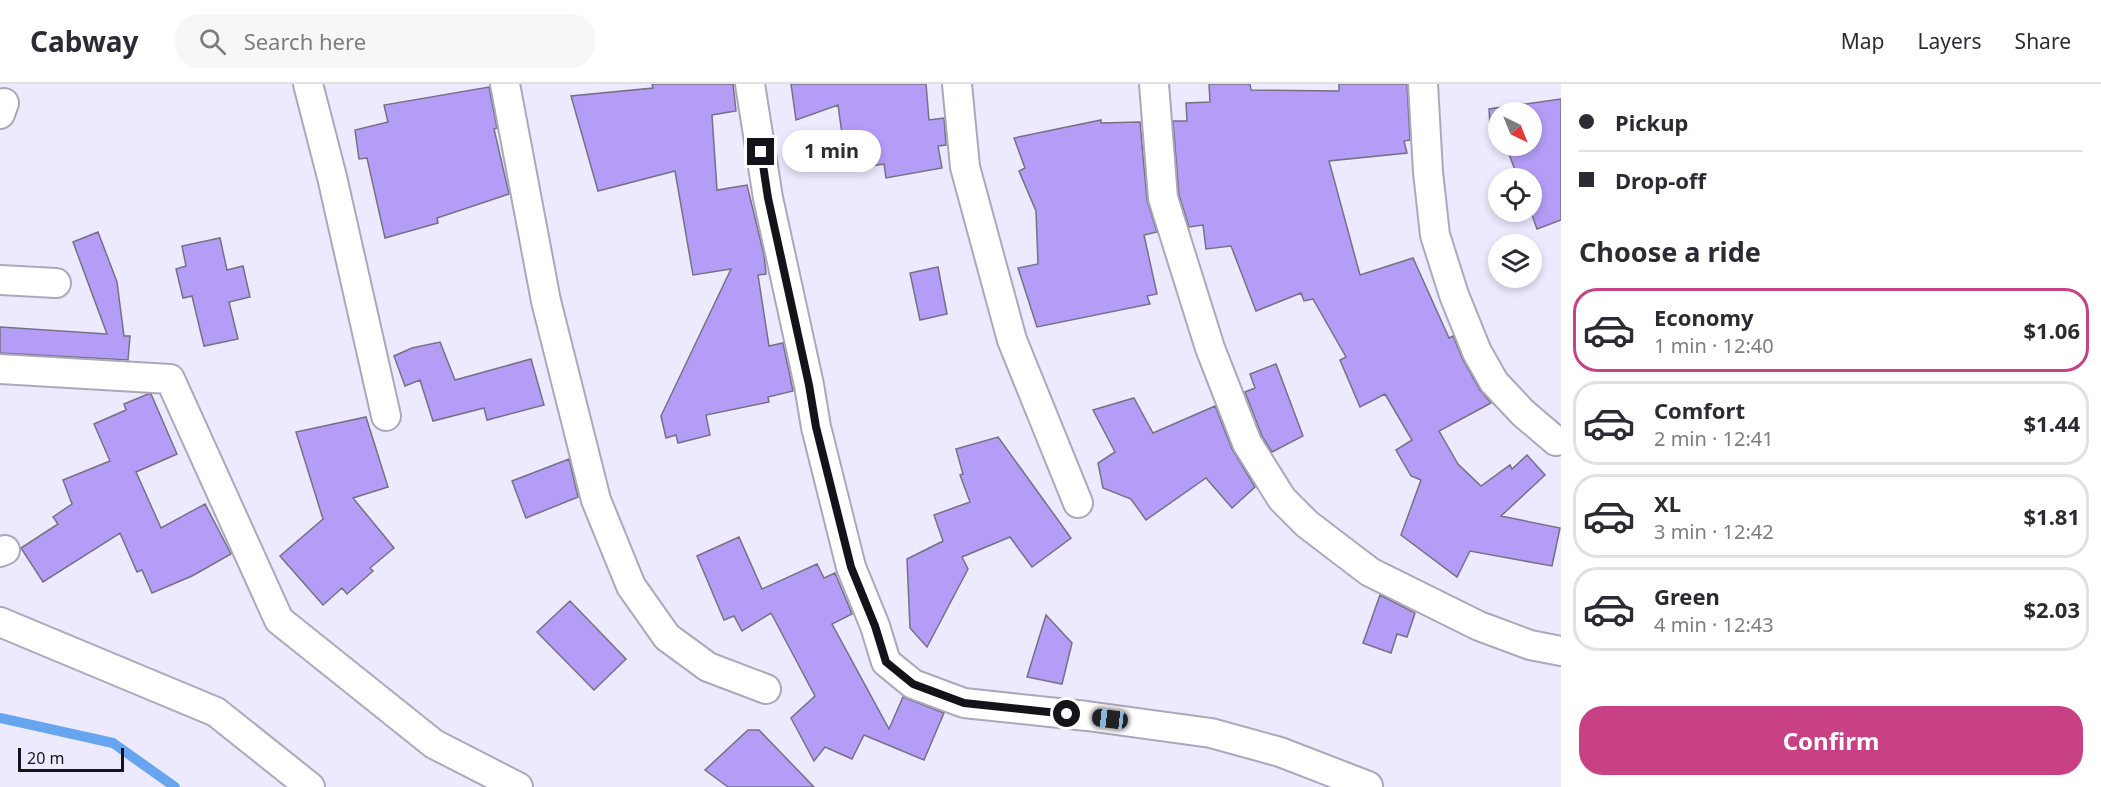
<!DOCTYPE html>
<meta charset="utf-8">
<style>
:root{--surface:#fff;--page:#f7f7f7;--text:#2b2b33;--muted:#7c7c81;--line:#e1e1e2;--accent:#c74184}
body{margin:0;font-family:"Noto Sans",sans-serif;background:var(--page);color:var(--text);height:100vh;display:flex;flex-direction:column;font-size:22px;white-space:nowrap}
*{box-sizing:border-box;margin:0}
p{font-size:20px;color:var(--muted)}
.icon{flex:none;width:33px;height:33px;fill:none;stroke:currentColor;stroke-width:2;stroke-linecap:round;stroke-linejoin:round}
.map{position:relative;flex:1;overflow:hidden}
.details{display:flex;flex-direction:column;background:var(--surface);width:540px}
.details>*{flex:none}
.hud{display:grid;align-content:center;height:132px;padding:0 18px;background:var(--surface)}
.needle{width:39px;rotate:137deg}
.fabs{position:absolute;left:1488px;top:18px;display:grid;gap:12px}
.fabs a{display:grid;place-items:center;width:54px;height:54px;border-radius:50%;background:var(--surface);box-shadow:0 3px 9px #0003;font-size:30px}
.scale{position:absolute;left:18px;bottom:15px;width:106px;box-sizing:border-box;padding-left:6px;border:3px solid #15131a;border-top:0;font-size:16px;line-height:21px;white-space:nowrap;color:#15131a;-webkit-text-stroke:4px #ede9fe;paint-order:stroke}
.end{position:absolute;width:27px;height:27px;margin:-14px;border:8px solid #15131a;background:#fff;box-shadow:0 0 0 3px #fff}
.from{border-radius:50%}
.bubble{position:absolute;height:42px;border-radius:21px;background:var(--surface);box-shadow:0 3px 9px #0003;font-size:20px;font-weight:700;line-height:42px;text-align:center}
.car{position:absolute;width:18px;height:36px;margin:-18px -9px;border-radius:8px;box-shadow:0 0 4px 2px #0007;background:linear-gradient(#222 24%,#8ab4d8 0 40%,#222 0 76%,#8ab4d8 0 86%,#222 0)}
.hud b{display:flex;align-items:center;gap:21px;height:57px;font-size:22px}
.hud b+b{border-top:2px solid var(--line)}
.hud i{width:15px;height:15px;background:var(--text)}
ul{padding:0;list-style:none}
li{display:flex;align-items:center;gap:18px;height:84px;margin:0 12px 9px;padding:0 6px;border:3px solid var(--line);border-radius:24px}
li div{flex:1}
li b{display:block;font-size:22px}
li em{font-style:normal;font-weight:700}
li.on{border-color:var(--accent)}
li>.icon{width:54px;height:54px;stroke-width:1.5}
h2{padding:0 18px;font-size:27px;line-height:72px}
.cta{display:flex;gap:12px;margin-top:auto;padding:12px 18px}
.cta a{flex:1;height:69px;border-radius:24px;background:var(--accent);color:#fff;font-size:24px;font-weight:700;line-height:69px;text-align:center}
header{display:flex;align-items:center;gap:36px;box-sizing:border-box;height:84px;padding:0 30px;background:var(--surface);border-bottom:2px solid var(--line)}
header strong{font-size:28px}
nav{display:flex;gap:33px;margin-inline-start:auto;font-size:21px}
.search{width:420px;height:54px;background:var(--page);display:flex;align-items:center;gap:15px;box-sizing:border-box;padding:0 21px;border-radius:24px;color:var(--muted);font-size:22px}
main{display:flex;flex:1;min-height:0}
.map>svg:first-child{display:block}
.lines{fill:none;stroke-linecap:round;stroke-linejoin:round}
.stream{stroke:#67a5f0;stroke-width:10}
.building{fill:#b49df7;stroke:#757183;stroke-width:1.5}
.minor-casing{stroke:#aca8bc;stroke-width:32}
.minor{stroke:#fff;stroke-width:28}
.route{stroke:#15131a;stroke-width:8}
</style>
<header>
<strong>Cabway</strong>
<div class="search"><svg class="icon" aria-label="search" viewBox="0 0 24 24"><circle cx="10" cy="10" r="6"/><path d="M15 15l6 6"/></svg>Search here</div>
<nav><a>Map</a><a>Layers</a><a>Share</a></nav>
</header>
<main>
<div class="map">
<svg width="1561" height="703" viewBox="0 0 1561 703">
<rect width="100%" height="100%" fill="#ede9fe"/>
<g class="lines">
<path class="stream" d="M0,634L113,659L175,703"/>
</g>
<path class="building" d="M652,0H733L736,27L712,31L717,106L747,101L764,171L766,190L758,191L769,262L783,259L793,307L768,313L769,318L706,331L710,351L678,359L676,351L666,354L661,332L731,185L693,191L675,87L598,107L571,12L653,4Z
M791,0H926L929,36L944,34L946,61L938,62L942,84L886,94L884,80L847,86L838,21L796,36Z
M1209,0H1250L1251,6L1339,7V0H1407L1410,56L1404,57L1407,69L1329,77L1360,191L1413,174L1449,254L1453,252L1463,276L1480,306L1491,319L1439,347L1458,380L1481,402L1510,381L1512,385L1527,371L1545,391L1501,432L1560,444L1552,482L1470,467L1457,493L1401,451L1421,396L1411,392L1396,366L1412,356L1385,310L1360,323L1340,276L1346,273L1313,215L1304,217L1301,209L1256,227L1231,162L1206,165L1203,141L1189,143L1179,111L1173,37H1187L1186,19L1210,18Z
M489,3L497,44L494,45L509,110L437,134L438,139L385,154L367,74L359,75L355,46L388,38L384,21Z
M1561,15V136L1537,145L1531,128L1532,94H1518L1506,62H1532V28H1498V55L1491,56L1489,25Z
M1101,36V39L1140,38L1147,116L1157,148L1144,151L1157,210L1147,212L1150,220L1037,243L1018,184L1038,180L1036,127L1019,87L1025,84L1014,54Z
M98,148L117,198L124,252H130L128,276L0,269V243L107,250L73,158Z
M220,154L227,186L243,182L250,213L229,218L238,255L204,262L192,212L183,214L176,185L186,182L182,162Z
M938,183L947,230L920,236L910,189Z
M440,258L455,296L531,275L544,321L487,336L484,324L433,337L420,296L405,302L394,272L412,264Z
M1276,280L1303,352L1272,368L1262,352L1245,308L1255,304L1250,290Z
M148,310H151L177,370L136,388L161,444L205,420L231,470L192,492L152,509L142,486L137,488L120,449L43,498L21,464L58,440L53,433L72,420L63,396L110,377L94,340L126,326L124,320Z
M1134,314L1153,349L1215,322L1232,365L1255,403L1232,424L1206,394L1146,436L1131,415L1103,404L1098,379L1115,368L1093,326Z
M366,333L388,403L353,414L394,464L370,484L373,487L347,510L342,504L323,521L280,472L323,435L296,348Z
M998,353L1071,454L1032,483L1010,453L962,473L968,485L927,563L910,544L907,475L943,457L934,431L970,418L960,391L963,390L956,365Z
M569,375L578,413L526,434L512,397Z
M739,453L762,505L817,480L824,494L835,489L852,530L832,540L889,645L903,613L944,629L924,676L864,651L852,675L825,663L814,677L791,634L815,612L771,529L742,547L734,532L724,536L697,472Z
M1380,511L1415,529L1407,553L1397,550L1391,569L1363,559Z
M570,517L626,575L594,606L537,548Z
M1046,531L1072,559L1062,600L1027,593Z
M748,646H759L814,703H728L705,686Z"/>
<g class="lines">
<g class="minor-casing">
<path id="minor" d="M308,0L332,93L386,332
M505,0L546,217L596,416L631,502L667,553L708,583L766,605
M750,0L768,114L809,301L816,343L851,483L875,542L886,578L913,600L964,619L1087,632L1211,649L1280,668L1368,702
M957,0L965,83L1012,256L1078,419
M1154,0L1163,114L1210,264L1247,359L1282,415L1307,440L1370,488L1479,542L1530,561L1561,567
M1423,0L1428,88L1435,151L1454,211L1477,268L1494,298L1523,329L1556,357
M0,30L4,19
M0,196L56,199
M0,285L170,295L279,536L434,660L518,703
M0,468L5,466
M0,538L216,628L310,703"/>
</g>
<use href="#minor" class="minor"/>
</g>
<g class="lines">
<path class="route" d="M761,68L768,114L809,301L816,343L851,483L875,542L886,578L913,600L964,619L1067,630"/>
</g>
</svg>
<div class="fabs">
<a><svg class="needle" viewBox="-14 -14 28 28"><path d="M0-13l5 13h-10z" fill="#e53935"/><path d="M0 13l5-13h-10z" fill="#7c7c81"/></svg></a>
<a><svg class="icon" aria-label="locate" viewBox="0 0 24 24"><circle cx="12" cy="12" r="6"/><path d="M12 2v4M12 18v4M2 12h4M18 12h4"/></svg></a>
<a><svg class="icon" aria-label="layers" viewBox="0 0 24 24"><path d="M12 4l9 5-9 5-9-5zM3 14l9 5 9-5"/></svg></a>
</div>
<div class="scale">20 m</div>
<i class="end from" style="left:1067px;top:630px"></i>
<i class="end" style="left:761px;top:68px"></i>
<div class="bubble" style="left:782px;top:46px;width:99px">1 min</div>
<i class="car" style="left:1110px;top:635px;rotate:277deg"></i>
</div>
<section class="details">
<div class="hud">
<b><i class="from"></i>Pickup</b>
<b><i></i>Drop-off</b>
</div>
<h2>Choose a ride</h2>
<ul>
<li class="on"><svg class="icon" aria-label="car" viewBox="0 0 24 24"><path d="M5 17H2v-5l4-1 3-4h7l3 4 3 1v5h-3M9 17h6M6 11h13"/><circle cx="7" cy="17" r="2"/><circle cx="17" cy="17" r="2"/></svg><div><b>Economy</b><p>1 min · 12:40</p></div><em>$1.06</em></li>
<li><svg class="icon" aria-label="car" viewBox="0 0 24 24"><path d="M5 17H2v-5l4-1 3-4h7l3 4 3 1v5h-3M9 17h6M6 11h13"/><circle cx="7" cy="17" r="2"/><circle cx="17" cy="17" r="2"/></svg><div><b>Comfort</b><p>2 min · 12:41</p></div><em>$1.44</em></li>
<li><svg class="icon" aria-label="car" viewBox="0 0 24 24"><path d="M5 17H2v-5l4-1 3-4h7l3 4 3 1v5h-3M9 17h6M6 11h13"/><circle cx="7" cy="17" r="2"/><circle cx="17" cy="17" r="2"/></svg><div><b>XL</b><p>3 min · 12:42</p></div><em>$1.81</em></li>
<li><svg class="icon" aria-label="car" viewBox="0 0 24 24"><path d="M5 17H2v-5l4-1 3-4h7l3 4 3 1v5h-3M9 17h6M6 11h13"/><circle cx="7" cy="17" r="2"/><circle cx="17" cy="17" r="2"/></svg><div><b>Green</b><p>4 min · 12:43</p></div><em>$2.03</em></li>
</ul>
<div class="cta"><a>Confirm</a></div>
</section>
</main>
